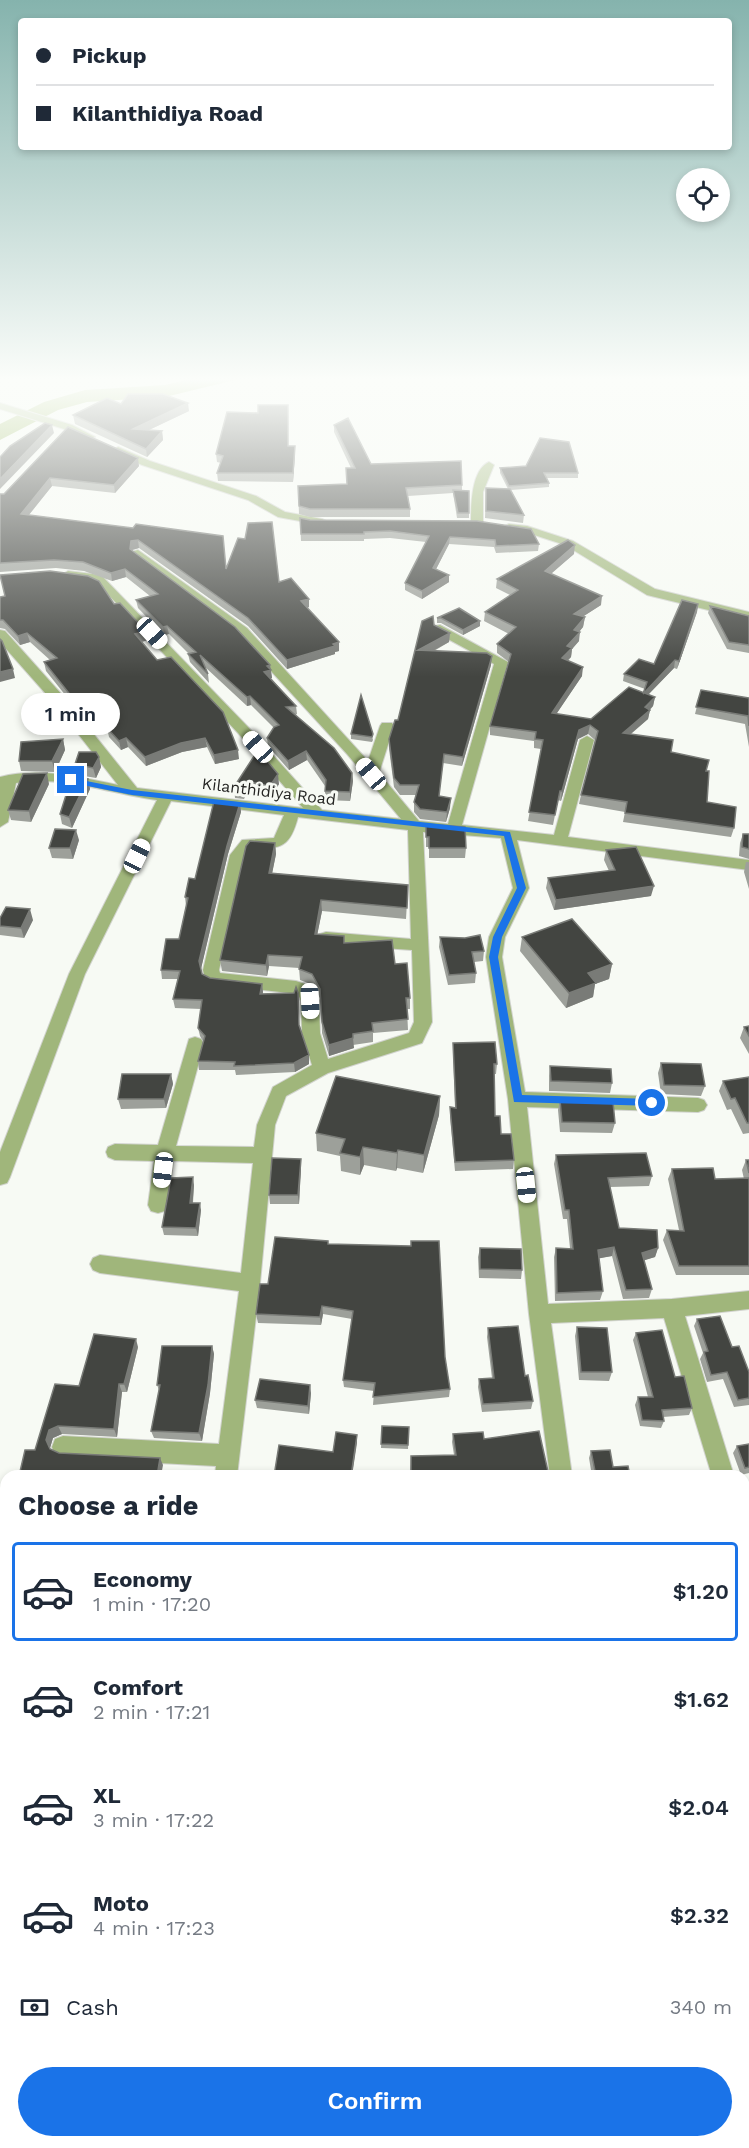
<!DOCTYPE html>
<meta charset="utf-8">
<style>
:root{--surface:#fff;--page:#f6f6f7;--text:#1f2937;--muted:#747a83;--line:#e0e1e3;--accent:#1a73e8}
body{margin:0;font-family:"Work Sans",sans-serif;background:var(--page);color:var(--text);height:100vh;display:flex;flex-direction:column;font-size:22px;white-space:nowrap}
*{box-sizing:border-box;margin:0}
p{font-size:20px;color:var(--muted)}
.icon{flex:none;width:33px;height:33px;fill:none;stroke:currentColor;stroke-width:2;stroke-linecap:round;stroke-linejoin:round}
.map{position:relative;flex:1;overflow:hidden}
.side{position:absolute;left:0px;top:1470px;width:750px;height:678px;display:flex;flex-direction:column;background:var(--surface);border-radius:18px 18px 0 0;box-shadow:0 3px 9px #0003}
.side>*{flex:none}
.hud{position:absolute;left:18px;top:18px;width:714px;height:132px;border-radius:6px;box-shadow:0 3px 9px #0003;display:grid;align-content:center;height:132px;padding:0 18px;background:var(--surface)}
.tools{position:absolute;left:676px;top:168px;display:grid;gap:12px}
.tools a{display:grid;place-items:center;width:54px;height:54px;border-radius:50%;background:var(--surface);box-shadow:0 3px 9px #0003;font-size:30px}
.end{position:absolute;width:27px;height:27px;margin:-14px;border:8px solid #1a73e8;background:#fff;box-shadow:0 0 0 3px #fff}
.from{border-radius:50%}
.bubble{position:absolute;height:42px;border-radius:21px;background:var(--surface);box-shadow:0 3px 9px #0003;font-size:20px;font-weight:600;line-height:42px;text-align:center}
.car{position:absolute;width:18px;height:36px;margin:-18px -9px;border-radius:8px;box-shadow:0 0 4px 2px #0007;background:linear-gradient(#fff 24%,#345 0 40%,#fff 0 76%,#345 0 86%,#fff 0)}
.hud b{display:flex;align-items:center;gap:21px;height:57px;font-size:22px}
.hud b+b{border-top:2px solid var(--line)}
.hud i{width:15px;height:15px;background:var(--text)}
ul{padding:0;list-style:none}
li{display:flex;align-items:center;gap:18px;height:99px;margin:0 12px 9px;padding:0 6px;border:3px solid transparent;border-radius:6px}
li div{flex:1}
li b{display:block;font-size:22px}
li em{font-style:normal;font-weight:600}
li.active{border-color:var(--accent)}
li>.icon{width:54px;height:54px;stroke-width:1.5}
h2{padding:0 18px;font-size:27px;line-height:72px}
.pay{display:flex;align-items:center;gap:15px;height:66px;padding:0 18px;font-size:22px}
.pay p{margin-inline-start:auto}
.primary-button{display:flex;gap:12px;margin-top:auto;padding:12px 18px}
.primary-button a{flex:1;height:69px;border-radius:36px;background:var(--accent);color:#fff;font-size:24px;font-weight:600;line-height:69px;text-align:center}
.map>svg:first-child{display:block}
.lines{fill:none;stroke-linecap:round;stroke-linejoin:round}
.river{fill:#92b254;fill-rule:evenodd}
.minor-casing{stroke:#d1d3ce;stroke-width:2}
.minor{fill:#a0b67b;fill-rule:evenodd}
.wall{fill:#9da09a}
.shaded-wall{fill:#797b77}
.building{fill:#434541;stroke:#797b77;stroke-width:1.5}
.route{fill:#1a73e8}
.labels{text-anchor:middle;stroke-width:6;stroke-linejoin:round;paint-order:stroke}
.street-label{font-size:16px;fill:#242422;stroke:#f7faf4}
</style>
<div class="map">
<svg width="749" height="2148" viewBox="0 0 749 2148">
<rect width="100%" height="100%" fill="#f7faf4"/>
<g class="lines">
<path class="river" d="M203,376H238L235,380L165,397L87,402L58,410L0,440V424L44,402L85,390L165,385Z"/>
<g class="minor-casing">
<path id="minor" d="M0,403L72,425L95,437L86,439L64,429L0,409Z
M118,447L150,461L256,496L285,512L322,519L328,522L322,525L278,517L248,500L142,465L114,452L113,450Z
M489,462L494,465L483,492V523L477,526L471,523C471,506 471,470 489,462Z
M509,524L527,526L573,541L655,589L749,612V620L647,595L565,545L522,531L505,529L503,527Z
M138,550L247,628L368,761L380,726L382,723H392L394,726L379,773L419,821L448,824L494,664L435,632L434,629L435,626L440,625L508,662L462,825L554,835L580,740L587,736L594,740L568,837L749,860V870L517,840L529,888L505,937L502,957L525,1092L698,1098L704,1100L707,1105L704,1110L698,1112L527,1107L548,1304L672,1299L749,1291V1309L685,1316L734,1476H712L664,1318L551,1323L572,1476H550L529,1314L508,1099L486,957L489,937L513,888L501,838L423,832L432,1022L422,1043L328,1073L286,1096L275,1125L260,1283L237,1476H215L216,1466L63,1458L55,1455L52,1447L55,1439L63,1436L219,1444L239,1291L100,1273L93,1270L90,1264L93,1258L100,1255L241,1273L253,1163L173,1161L168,1205L165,1211L158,1213L151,1211L148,1205L154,1161L115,1160L108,1157L106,1152L108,1147L115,1144L158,1145L189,1039L195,1037L201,1039L204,1044L176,1146L254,1147L257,1125L273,1087L312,1065L302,1033L301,1001L298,994L212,984L206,982L203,970L230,855L242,840L274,838L284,815L171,801L85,974L10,1177L7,1183L0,1185V1152L69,974L157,800C112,794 62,775 16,783L8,822L0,827V777C39,767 79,777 118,785L54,703L0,642V630L5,631L64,697L137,788L303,808L238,733L102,588C88,577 73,584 62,575L68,571L101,575L248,727L322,810L401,819L347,754L237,634L134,557V551ZM298,817L408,830L411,939L326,932L320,934L318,938L320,942L326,944L412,950L414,1022L409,1033L328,1059L320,1033L319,1001L311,986L296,981L220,973L219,970L245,856L251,849C282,849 290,847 298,817Z
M744,1498H749V1522H744Z"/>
</g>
<use href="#minor" class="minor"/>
</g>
<path class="wall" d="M121,404L189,411L149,430L162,431L163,440L147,457L75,424L73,415Z
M334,425L371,464L462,485V490L469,491V518H457L453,493L408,496L410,509V517H310L299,514L298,486L347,484L351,468L334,432Z
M68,427L139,466L115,493L52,486L29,515L133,528L226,569L279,582L309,599V607L307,608L339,651L335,652V654L287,669L248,626L139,548L132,550L270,665L272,678H271L296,706L297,714L295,715L352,773L353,781L350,801L325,800V786L307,760L289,770L268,746L267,738L274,728L251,705L247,706L205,667L208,674L209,683L190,662L188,654H189L169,634L164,635L138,608L136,600L150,596L126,577L112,581L84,571L56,568L0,572V494H4Z
M289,446L295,454L293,482L218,481L217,473L221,463L217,462L216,454Z
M500,468L578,473V478H547L549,483V487L511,490L524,515L523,523L485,518L486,488L508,489L500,473Z
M300,518L310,520L539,544L538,551L496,553L494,547L449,544L436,569L449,575V582L422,599L405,590V583L426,542L390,538L364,539V541H301Z
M574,554L551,573L601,605L582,617H585L583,627L579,632V641L572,649L571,657L568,661L582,676L556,714L591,719L643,693L645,689L623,681L624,674L654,664L698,604L697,612L677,669L674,668L648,695L655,697L653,706L650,710L648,719L631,734L671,752L706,771L707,802L734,828L731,837L623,822L625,812L579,804L581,795L595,740L588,734L578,739L561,801L558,800L553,825L528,821L541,749L534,748V741L490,735V726L509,662L497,653V644L509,634L484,621L485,612L510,595L496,588L497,579Z
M0,597L114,604L148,640L142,642L239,759L215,764L207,747L182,752L146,766L128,747L121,750L109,737L107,728L111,726L94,704L86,707L82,703L74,706L46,671L44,662L50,660L30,642L20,645L5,629L0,628Z
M710,606L749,616V653L727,649L708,613Z
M459,608L480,626L463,635L441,623H437V618Z
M434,625L450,633L449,642L434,651L491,665L462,766L443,763L439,796L450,808L446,822L420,819L414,812V802L417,795H400L394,787L389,749V739L398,720Z
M701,690L749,698V747L745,724L695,714Z
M361,695L373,740L372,742L351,739V734Z
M63,739L65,750L55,772L21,771L19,761Z
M258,750L279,784L271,797L246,791L244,799L235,798L234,787Z
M99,757L101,767L96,778L78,775L75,764Z
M88,779L90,789L72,828L62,824L60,814Z
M49,784L31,822L11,820L8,810Z
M240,803L241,812L228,854L201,968L202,974L210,978L262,984L263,994L300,1026L309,1055V1064L295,1072L236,1075L235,1070H199L198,1061L203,1041L200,1036L198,1028L201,1009L175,1008L173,999L178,979H162L161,970L179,939L186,906L185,897Z
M426,824L466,848L465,858H429V847H426Z
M743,834H749V859L739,856L740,843Z
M79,840L73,859L52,858L49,848Z
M275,843L276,854L272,873L408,885L406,919L322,911L317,935L344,943L395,964L410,998V1009H407L408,1030L373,1033V1042L353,1045L354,1048L329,1056L322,1033L321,1000L313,985L300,980L299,968L269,966L267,976L222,971L220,960Z
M606,850L651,896L554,910L546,888L548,878L609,871L604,860Z
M746,862H749V889L744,872Z
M0,918L33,920L24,938L0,935Z
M440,937L484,951L483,961L474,962L476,973L475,983L448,985L439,947Z
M522,937L612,964L609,979L595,984L593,997L566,1008L520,951Z
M749,1026V1054L740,1038L744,1027Z
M453,1043L497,1064L496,1074H494L495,1116L501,1134L514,1160L513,1169L455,1171L450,1117V1107L455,1108L453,1053Z
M661,1063L705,1086L701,1096L661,1094L658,1073Z
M550,1066L612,1083L610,1093L549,1091V1076Z
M171,1074L173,1084L166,1108L121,1109L118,1099Z
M749,1077V1133L743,1134L731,1109L727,1110L719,1091L723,1081Z
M440,1096L439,1115L423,1173L397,1168L396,1171L364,1165L360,1175L341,1171L340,1156L317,1151L316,1133Z
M560,1100L615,1123L612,1133L560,1132L558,1110Z
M556,1155L652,1176L649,1186L610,1187L619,1228L658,1248L655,1257L644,1260L652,1289L649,1298L623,1299L612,1256L599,1258L603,1291L600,1300L555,1301L554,1257L556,1248H570L567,1219H563L554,1164Z
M746,1160H749V1275H676L663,1240L667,1230H679L668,1179L672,1169L715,1179H744L742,1170Z
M301,1168L299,1204H270L269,1195Z
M194,1185L193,1203L201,1210L198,1236L164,1235L162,1227Z
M328,1241V1244L445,1357L450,1389L449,1397L373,1405L374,1391L344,1387L343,1380L352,1319L323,1314L321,1325L258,1323L256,1314L268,1284Z
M480,1248L522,1270L521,1279L479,1278L478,1257Z
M697,1319L732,1347L749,1372V1405L734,1407L723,1379L707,1382L700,1359L703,1353L694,1326Z
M577,1327L612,1372L609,1381L579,1380L575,1336Z
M488,1328L525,1376L533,1401L531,1409L482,1412L478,1387L479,1379L492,1378L487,1337Z
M636,1333L675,1377L692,1408L689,1415L663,1417L664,1421L661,1428L640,1426L635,1405L638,1397H648L633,1340Z
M212,1346L214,1354L210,1393L202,1441L154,1438L151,1431L159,1390L157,1385Z
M138,1347L127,1392H122L117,1437L62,1434L53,1438L50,1448L51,1450L59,1453L163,1465L35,1450L79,1386Z
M311,1393L309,1414L257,1408L255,1400Z
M382,1426L409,1427L408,1449L381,1448Z
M453,1434L484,1439L549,1476H410L411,1456L454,1455L452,1442Z
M749,1444V1473L741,1475L733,1453L737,1446Z
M591,1451L613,1467L630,1476H592L589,1458Z
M749,1557V1584H744V1558Z
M6,1704V1793L0,1792V1725Z"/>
<path class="shaded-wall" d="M188,403L189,411L134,437L133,429Z
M52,425L54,433L0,489V479Z
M162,431L163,440L147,457L146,449Z
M295,446V454L293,482V473Z
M138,458L139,466L115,493L114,485Z
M50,478L52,486L23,522L21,514Z
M450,537L449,544L433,575V568Z
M138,540L139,548L132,550L130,549L131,541Z
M575,545L574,554L544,580L545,571Z
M125,569L126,577L112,581L111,573Z
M449,575V582L422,599V591Z
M602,596L601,605L573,623L574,614Z
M309,599V607L301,609V601Z
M698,604L697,612L677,669L679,661Z
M585,617L583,627L573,639L574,630Z
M480,621V626L463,635V630Z
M167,626L169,634L164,635L163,627Z
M146,631L148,640L137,643L135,634Z
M580,632L579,641L572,649L571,657L560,667L562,658L567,646Z
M27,633L30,642L20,645L18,636Z
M450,633L449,642L418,659V650Z
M339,642V651L335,652V654L287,669V660Z
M492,656L491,665L462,766L463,757Z
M675,660L674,668L641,702L643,694Z
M270,665L272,678L265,680L264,672L267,666Z
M583,667L582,676L551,722L552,713Z
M13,669L15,678L0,682V672Z
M80,694L82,703L74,706L72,697Z
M92,695L94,704L86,707L84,698Z
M250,696L251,705L247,706V697Z
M655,697L653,706L646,713L650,710L648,719L621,742L623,733Z
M590,725L588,734L578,739L561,801L562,791L579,730Z
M126,738L128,747L121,750L119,741Z
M205,738L207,747L182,752L146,766L145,757L181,743Z
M63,739L65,750L55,772L52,761Z
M238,750L239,759L215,764L214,755Z
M306,751L307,760L289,770L288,761Z
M99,757L101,767L96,778L93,768Z
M47,773L49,784L31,822L29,811Z
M352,773L353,781L350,801V792Z
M278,774L279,784L271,797L270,786Z
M88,779L90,789L72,828L69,817Z
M245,781L246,791L244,799L243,788Z
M451,798L450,808L446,822L447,812Z
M240,803L241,812L228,854L201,969L199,961L227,846Z
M76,830L79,840L73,859L70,848Z
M275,843L276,854L270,884L269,873Z
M654,886L651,896L554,910L556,900Z
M321,900L322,911L315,946V934Z
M30,909L33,920L24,938L21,928Z
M268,955L269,966L267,976L266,965Z
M612,964L609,979L595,984L593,997L566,1008L569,993L588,973Z
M262,984L263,992L261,1003L260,994Z
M353,1038L354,1048L329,1056V1045Z
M309,1055V1064L295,1072L294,1063Z
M171,1074L173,1084L166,1108L164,1099Z
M440,1096L439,1115L423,1173L424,1155Z
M363,1147L364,1165L360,1175V1157Z
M398,1150L397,1168L396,1171L397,1153Z
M301,1159V1168L299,1204L298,1195Z
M193,1177L194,1185L192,1210L190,1203Z
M200,1203L201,1210L198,1236L196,1228Z
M614,1247L612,1256L596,1259L598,1250Z
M658,1248L655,1257L639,1262L642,1253Z
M322,1306L323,1314L321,1325L320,1317Z
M136,1339L138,1347L127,1392L124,1384Z
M212,1346L214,1354L210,1393L202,1441L199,1433Z
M119,1384L122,1392L117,1437L114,1429Z
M310,1385L311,1393L309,1414L308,1406Z
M58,1426L62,1434L53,1438L50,1448L46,1440L49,1430Z
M357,1435V1443L352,1476H351Z
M160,1458L163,1465L161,1476H157Z"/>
<path class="building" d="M128,394H163L188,403L133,429L162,431L146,449L73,415L107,398L121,404Z
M258,405H288V446H295L293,473H217L223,456L216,454L227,412L258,413Z
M348,418L371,464L461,461L462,485L406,488L410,509H310L299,506L298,486L347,484L346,468H355L334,425Z
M45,423L52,425L0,479V457L10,446Z
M68,427L138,458L114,485L50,478L21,514L133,528L136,524L223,536L226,569L238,538L245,539L248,523L272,522L279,582L291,578L309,599L301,601L339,642L333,644L335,646L287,660L248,618L138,540L131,541L130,549L235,627L270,665L267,666L271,670L264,672L296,706L286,707L334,748L352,773L350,792L325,791L326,780L306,751L288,761L267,738L274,727L279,725L250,696L247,697L200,655L208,674L188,654L196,652L167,626L163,627L136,600L158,594L125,569L111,573L83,562L54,560L0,563V494H4Z
M540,438L569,442L578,473H544L549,483L509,486L500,468L526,466Z
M486,488L510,489L524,515L486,511Z
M453,490L469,491V513H458Z
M300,518L310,520L477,521L531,529L539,544L496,546L495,540L450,537L433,568L449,575L422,591L405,583L429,536L390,531L364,532V534H301Z
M568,540L575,545L545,571L602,596L574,614L585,617L574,630L580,632L567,646L572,648L562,658L583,667L552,713L591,719L629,687L655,697L645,707L650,710L623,733L673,740L671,752L709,760L706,771H709L707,802L736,807L734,828L625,813L627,802L581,795L598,731L590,725L579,730L562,791H560L555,815L529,812L543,740L535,739L536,732L490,726L511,654L497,644L516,627L485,612L518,590L497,579Z
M50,571L88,576L99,581L114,604L120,603L146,631L135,634L157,660L171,657L223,712L238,750L214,755L205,738L181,743L145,757L126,738L119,741L107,728L116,724L92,695L84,698L80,694L72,697L44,662L57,658L27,633L18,636L3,620H0V597L5,596L0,575Z
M682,600L698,604L679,661L675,660L643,694L647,682L624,674L639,659L654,664Z
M710,606L749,616V645L729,642Z
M459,608L480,621L463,630L441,618H437Z
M433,616L434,625L450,633L418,650L487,653L492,656L463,757L444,754L439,796L451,798L447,812L420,809L414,802L419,785H400L394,778L389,739L395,720H398L422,621Z
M0,639L2,641L13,669L0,672Z
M701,690L749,698V726L748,716L696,707Z
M361,695L373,734L372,737L351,734Z
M63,739L52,761H19L21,742Z
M258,750L278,774L270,786L245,781L243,788L234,787Z
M79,752H96L99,757L93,768L75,764Z
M47,773L29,811L8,810L23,774Z
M72,776L88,779L69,817L60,814Z
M214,801L240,803L227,846L199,961L202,974L210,978L262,984L260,994L294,993L296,987L298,993L299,1025L309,1055L294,1063L234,1066L235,1062L198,1061L205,1036L198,1028L202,1000L173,999L180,971L161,970L166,939H179L188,898L185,897L189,878L195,879Z
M426,824L465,827L466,848H429V837H426Z
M55,829L76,830L70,848H49Z
M743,834H749V849L742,847Z
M250,841L275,843L269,873L408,885L407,908L321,900L315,934L344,936V943L392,940L395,964L407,963L410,998H406L408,1019L372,1023L373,1031L353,1034V1038L329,1045L322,1022L320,989L312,974L299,969L302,957L268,955L266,965L220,960L246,846Z
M636,847L654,886L556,900L548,878L615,870L606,850Z
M6,907L30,909L21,928L0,926V918Z
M572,919L612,964L588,973L596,983L569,993L522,937Z
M480,935L484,951L472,952L476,973L449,975L440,937L465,938Z
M749,1026V1036L744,1027Z
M495,1042L497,1064H494L495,1116H500L501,1134H511L514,1160L455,1162L450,1107L456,1108L453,1043Z
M661,1063L701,1064L705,1086L664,1085Z
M550,1066L611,1069L612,1083L551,1081Z
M122,1074H171L164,1099H118Z
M336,1076L440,1096L424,1155L398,1150L397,1153L363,1147L360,1157L340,1153L345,1139L316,1133Z
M749,1077V1123H747L735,1098L731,1099L723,1081Z
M560,1100L613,1102L615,1123L562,1122Z
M646,1153L652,1176L608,1178L619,1228L657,1230L658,1248L642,1253L652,1289L626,1290L614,1247L598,1250L603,1291L557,1293L556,1248L573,1249L569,1210H565L556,1155Z
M272,1158L301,1159L298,1195H269Z
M746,1160H749V1173Z
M713,1168L715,1179L749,1178V1266H679L667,1230L684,1231L672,1169Z
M193,1177L190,1203H200L196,1228L162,1227L171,1178Z
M275,1237L328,1241V1244L411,1246V1241H439L445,1357L450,1389L373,1397L375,1383L343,1380L353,1311L322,1306L320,1317L256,1314L260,1284H268Z
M480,1248L521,1249L522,1270L480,1269Z
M720,1316L732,1347L739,1346L749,1372V1398L738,1400L727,1372L711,1375L704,1352L708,1351L697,1319Z
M518,1326L525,1376L528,1375L533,1401L483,1404L479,1379L494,1378L488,1328Z
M577,1327L607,1328L612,1372H581Z
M662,1330L675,1377L684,1376L692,1408L662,1410L664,1421L642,1420L638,1397H653L636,1333Z
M94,1334L136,1339L124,1384H119L114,1429L58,1426L49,1430L46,1440L50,1449L59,1453L160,1458L157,1476H19L25,1450H35L55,1384L79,1386Z
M162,1346H212L208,1385L199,1433L151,1431L160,1385H157Z
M260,1379L310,1385L308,1406L255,1400Z
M382,1426L409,1427L408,1445L381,1444Z
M539,1431L549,1476H411V1456L456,1455L453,1434L483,1432L484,1439Z
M336,1432L357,1435L351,1476H274L279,1445L333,1452Z
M749,1444V1467L745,1468L737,1446Z
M610,1450L613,1467L628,1466L630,1476H596L591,1451Z
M749,1557V1578H744V1558Z
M5,1704H6V1787H0V1725Z
M0,1847L6,1848V1939H0Z"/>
<linearGradient id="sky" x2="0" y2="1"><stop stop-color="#85b3ad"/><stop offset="0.56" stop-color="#fbfdfa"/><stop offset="1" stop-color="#fbfdfa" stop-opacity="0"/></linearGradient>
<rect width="749" height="677" fill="url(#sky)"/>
<path class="route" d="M71,778L132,790L510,832L526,888L502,937L498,957L522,1095L652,1099L656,1100V1106L514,1102L489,957L493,937L517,888L504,836L132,795L68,782V779Z"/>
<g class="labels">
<g class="street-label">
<text transform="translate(269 791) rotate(7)" y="6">Kilanthidiya Road</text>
</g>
</g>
</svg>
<div class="tools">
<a><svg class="icon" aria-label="locate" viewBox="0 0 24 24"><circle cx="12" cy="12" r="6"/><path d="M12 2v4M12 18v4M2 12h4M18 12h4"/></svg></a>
</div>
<i class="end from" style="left:652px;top:1103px"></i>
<i class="end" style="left:71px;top:780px"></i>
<div class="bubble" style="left:21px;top:693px;width:99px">1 min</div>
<i class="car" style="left:152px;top:633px;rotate:137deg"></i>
<i class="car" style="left:258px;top:747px;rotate:318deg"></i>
<i class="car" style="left:371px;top:774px;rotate:320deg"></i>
<i class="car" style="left:137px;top:856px;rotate:26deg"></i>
<i class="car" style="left:310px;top:1001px;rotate:177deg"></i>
<i class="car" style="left:163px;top:1170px;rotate:187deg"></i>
<i class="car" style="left:526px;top:1185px;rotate:174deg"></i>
<div class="hud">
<b><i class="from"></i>Pickup</b>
<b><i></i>Kilanthidiya Road</b>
</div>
<section class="side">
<h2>Choose a ride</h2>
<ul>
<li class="active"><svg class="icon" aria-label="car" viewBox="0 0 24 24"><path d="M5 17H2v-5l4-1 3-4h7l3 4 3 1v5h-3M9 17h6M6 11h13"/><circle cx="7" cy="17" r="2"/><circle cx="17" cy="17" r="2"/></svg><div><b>Economy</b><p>1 min · 17:20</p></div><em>$1.20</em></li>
<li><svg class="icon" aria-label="car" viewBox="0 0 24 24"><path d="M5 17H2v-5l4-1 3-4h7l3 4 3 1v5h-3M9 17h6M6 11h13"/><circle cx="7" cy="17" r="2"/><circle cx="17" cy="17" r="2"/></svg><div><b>Comfort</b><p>2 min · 17:21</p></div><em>$1.62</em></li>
<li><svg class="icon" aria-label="car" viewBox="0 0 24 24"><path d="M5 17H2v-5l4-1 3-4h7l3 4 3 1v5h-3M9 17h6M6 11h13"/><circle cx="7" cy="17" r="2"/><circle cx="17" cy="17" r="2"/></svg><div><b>XL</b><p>3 min · 17:22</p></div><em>$2.04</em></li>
<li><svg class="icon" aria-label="car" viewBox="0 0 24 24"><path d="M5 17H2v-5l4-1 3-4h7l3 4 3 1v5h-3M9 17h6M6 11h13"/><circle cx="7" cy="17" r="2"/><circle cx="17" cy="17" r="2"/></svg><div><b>Moto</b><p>4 min · 17:23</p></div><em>$2.32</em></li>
</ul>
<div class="pay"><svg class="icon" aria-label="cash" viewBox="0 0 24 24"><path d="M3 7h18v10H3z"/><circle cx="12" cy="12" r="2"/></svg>Cash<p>340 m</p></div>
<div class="primary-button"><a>Confirm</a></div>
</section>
</div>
